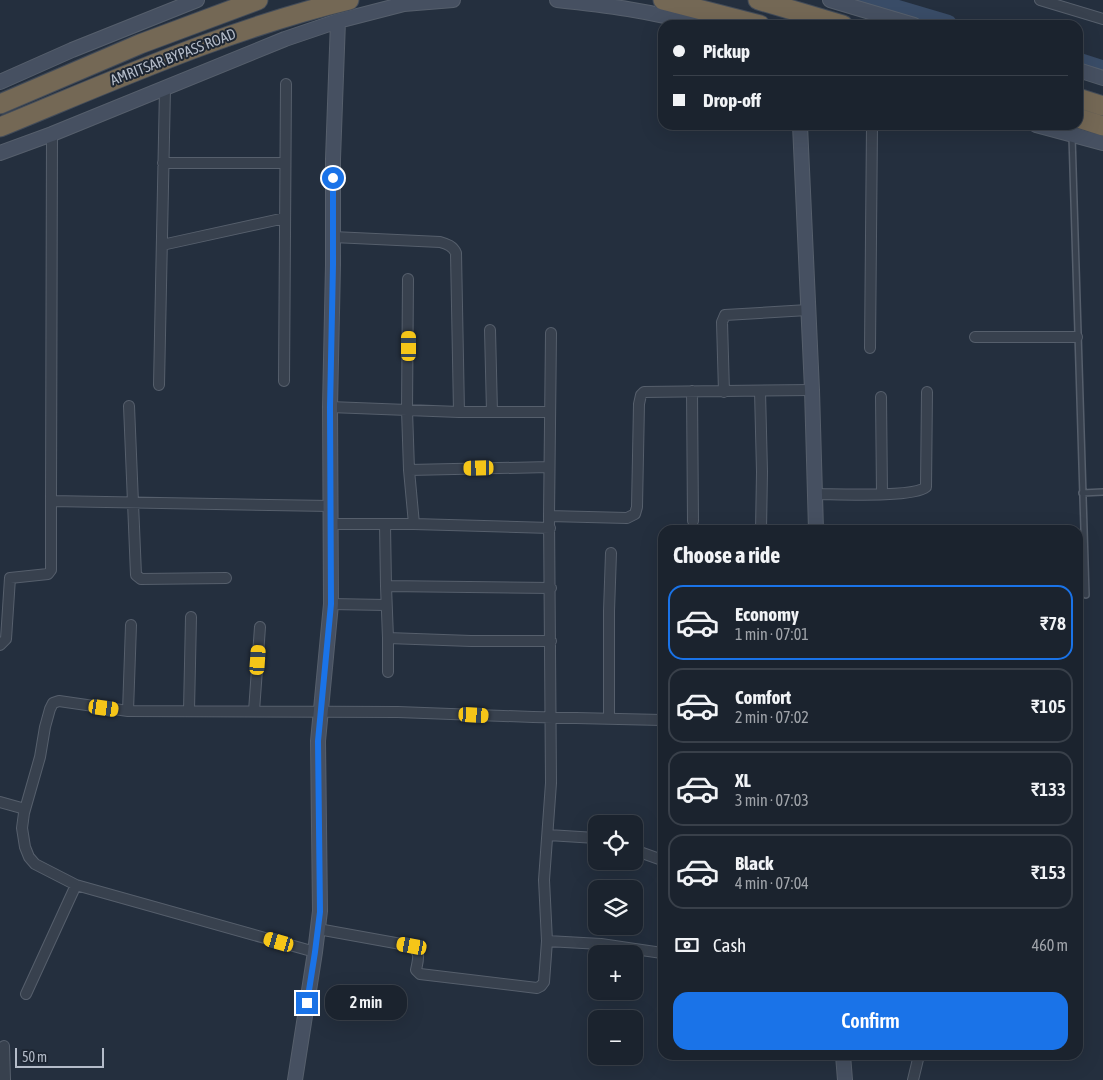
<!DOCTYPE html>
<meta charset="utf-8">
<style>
:root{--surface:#1b232e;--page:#282f3a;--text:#f1f3f6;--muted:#a0a4aa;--line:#39404a;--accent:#1a73e8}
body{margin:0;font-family:"Asap Condensed",sans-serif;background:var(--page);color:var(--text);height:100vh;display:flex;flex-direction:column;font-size:19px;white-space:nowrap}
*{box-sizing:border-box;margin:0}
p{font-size:16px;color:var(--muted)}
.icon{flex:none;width:28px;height:28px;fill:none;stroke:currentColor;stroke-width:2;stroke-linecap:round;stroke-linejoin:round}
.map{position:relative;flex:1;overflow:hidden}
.panel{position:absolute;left:658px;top:525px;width:425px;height:535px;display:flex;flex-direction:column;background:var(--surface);border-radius:15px;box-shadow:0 5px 20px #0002,0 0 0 1px var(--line)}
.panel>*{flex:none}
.top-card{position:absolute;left:658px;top:20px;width:425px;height:110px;border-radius:15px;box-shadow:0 5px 20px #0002,0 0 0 1px var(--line);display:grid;align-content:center;height:110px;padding:0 15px;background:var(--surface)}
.fabs{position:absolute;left:588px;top:815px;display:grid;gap:10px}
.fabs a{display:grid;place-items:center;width:55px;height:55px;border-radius:10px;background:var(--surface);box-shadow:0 5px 20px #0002,0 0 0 1px var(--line);font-size:25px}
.scale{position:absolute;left:15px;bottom:12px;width:89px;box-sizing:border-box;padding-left:5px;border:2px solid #b4bcc9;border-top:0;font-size:14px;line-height:18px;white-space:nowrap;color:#b4bcc9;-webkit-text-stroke:4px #1d2633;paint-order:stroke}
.end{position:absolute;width:22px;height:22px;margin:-11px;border:6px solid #1a73e8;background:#fff;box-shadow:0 0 0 2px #fff}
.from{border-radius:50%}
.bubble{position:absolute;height:35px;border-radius:15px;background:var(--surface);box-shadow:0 5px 20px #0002,0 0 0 1px var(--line);font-size:16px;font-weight:600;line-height:35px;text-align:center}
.car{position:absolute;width:15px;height:30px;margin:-15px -8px;border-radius:6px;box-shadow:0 0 4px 1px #0007;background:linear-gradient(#f5c518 24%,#345 0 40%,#f5c518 0 76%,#345 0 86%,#f5c518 0)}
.top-card b{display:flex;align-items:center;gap:18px;height:48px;font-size:19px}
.top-card b+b{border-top:1px solid var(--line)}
.top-card i{width:12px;height:12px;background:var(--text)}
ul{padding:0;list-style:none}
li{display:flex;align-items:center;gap:15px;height:75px;margin:0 10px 8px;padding:0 5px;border:2px solid var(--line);border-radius:15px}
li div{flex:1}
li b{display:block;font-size:19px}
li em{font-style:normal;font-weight:600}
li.selected{border-color:var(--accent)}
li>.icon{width:45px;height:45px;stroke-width:1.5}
h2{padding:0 15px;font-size:22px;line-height:60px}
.pay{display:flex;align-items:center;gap:12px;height:55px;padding:0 15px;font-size:19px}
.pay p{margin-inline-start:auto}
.primary-button{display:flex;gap:10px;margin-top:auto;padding:10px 15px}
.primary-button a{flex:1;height:58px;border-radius:15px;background:var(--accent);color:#fff;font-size:20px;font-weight:600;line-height:58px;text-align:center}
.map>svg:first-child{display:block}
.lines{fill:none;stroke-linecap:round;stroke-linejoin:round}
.river{stroke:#394c67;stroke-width:21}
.lane-casing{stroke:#565f6c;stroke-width:8}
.street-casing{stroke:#565f6c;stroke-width:12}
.secondary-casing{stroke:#565f6c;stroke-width:16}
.highway-casing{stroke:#434c59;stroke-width:21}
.lane{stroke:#38414e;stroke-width:5}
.street{stroke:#38414e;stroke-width:10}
.secondary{stroke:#465061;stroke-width:14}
.highway{stroke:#746855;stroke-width:19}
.route{stroke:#1a73e8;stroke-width:6}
.labels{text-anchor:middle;stroke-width:4;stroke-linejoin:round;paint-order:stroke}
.street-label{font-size:15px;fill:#b4bcc9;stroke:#1d2633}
</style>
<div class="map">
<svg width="1103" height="1080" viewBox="0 0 1103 1080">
<rect width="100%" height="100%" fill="#242f3e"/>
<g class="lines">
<path class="river" d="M862,0L947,25
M1078,63L1103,71"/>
<g class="lane-casing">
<path id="lane" d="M1072,136L1086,595
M1082,493L1103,492"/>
</g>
<g class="street-casing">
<path id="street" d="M1040,0L1103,19
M52,134L51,501L330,506
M163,163H285
M333,237L440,242C447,244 453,246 456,253L459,412
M162,245L285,218
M408,279L407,410L409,470L414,524
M490,330L492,412
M975,337H1077
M870,348L872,125
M284,381L286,84
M159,385L165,88
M692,391L693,521
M760,391L762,472L761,530
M724,392L722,322L725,315L808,310
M881,397L882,494
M129,406L136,575L141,579L226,578
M330,407L459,412H550
M409,470L549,467
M816,494C836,494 913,498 926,487L927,392
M549,516L627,518L635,514L637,507L639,404L641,395L644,392L812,390
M330,524H414L550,528
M385,524L386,586
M331,604L386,605
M388,638L471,641H551
M0,645L6,639L10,578L48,574L51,570V501
M388,672V638L386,586L551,588
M189,710L191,617
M128,711L131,625
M254,711L260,627
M609,718V611L611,553
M0,802L25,809
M548,835L596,838
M634,850L662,860
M318,929L412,946C421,952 418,960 416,970L420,974L537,988L541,986L544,982L547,941L544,880L551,783L549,516L551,333
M547,941L601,944L662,953
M315,952L76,885L35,864L29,857L25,847L22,828L24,813L40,757L45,727L50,709L53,703L59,701L128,711L398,712L533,717L662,720
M26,994L76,885
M4,1046L5,1080
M913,1080L919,1055"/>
</g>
<g class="secondary-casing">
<path id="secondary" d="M557,0C604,5 653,11 699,25
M830,0L914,25
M1078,70L1103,78
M0,82L72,50L197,0
M800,125L812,390L816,530
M1036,125L1103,143
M0,153L52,134L285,39L338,21L404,4L453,0
M843,1055L845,1080
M295,1080L315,952L320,911L318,741L331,604L330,407L333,265V159L338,21"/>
</g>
<g class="highway-casing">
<path id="highway" d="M663,0L760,25
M758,0L843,25
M1078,98L1103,106
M0,104L140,44L258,0
M1078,118L1103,126
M0,127C115,80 228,29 349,0"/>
</g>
<use href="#lane" class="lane"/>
<use href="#street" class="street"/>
<use href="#secondary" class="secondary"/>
<use href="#highway" class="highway"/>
</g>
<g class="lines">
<path class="route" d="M307,1003L315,952L320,912L318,741L331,604L330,407L333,265V178"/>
</g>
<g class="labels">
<g class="street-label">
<text transform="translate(173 57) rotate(-21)" y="5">AMRITSAR BYPASS ROAD</text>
</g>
</g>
</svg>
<div class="fabs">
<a><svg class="icon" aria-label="locate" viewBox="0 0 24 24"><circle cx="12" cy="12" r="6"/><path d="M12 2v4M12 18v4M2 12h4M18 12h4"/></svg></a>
<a><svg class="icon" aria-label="layers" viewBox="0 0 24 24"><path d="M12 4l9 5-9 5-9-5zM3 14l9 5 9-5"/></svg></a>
<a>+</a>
<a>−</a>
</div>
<div class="scale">50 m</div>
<i class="end from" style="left:333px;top:178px"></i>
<i class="end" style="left:307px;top:1003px"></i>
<div class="bubble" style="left:325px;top:985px;width:82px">2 min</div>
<i class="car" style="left:409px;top:346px;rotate:0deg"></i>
<i class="car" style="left:479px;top:468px;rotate:269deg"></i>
<i class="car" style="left:258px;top:660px;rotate:4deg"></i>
<i class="car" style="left:104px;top:708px;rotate:98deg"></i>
<i class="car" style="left:474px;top:715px;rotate:93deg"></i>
<i class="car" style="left:279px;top:942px;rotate:286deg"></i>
<i class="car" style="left:412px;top:946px;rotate:280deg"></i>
<div class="top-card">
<b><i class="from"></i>Pickup</b>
<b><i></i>Drop-off</b>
</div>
<section class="panel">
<h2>Choose a ride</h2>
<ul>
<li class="selected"><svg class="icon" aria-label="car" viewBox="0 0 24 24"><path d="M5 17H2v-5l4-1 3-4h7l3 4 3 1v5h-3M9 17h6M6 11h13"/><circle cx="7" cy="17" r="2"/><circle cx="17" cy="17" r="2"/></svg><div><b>Economy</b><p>1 min · 07:01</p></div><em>₹78</em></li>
<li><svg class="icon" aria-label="car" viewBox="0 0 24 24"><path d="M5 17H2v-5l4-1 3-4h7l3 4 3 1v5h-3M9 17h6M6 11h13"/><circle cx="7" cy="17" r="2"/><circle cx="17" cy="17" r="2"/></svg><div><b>Comfort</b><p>2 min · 07:02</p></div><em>₹105</em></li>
<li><svg class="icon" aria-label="car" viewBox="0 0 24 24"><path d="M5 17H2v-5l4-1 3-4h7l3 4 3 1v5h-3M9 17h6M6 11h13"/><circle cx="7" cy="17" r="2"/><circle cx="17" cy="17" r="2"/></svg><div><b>XL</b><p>3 min · 07:03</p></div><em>₹133</em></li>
<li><svg class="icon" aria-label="car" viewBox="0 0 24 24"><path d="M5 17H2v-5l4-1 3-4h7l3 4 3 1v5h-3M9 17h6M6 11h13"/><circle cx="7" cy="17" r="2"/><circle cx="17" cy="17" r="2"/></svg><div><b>Black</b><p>4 min · 07:04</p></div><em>₹153</em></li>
</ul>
<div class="pay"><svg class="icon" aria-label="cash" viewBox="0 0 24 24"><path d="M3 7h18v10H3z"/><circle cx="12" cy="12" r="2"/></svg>Cash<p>460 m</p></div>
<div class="primary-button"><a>Confirm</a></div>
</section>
</div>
